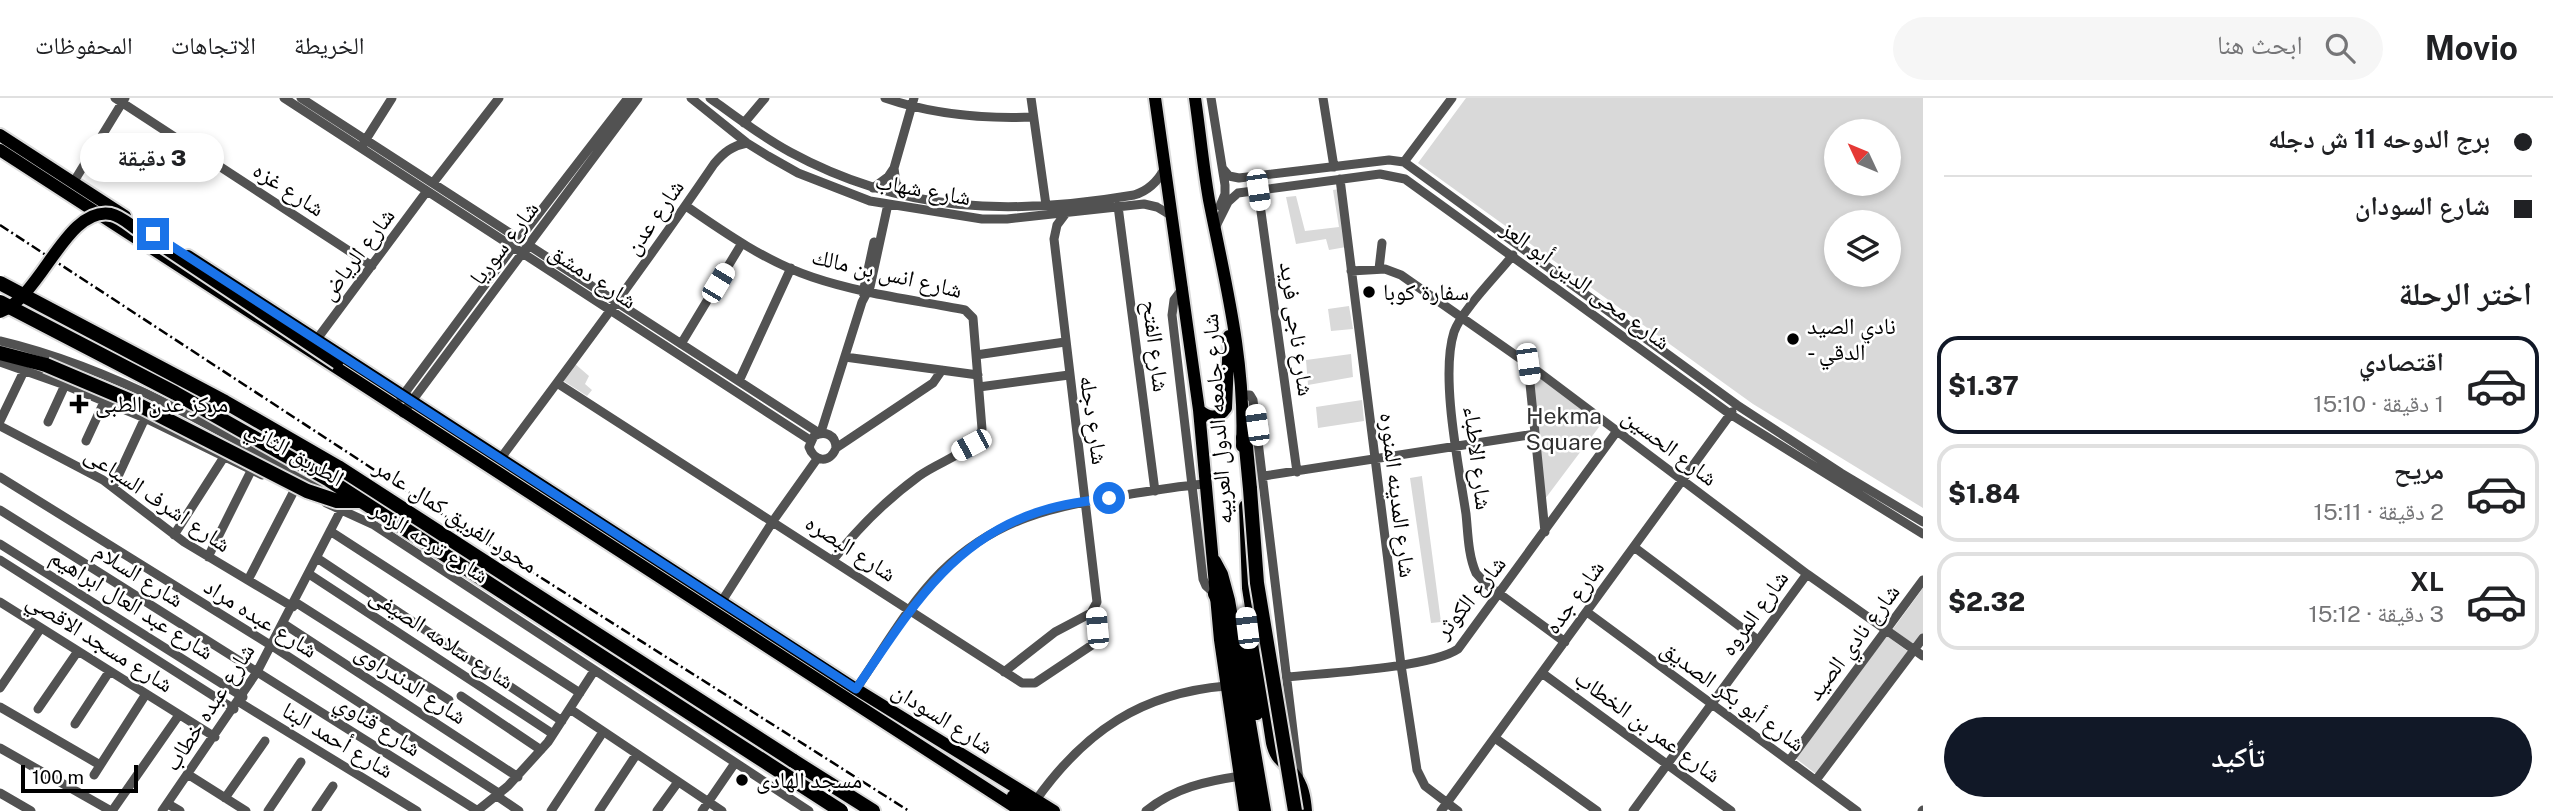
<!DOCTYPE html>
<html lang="ar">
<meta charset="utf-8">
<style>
:root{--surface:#fff;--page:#f6f6f6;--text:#202124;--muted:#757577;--line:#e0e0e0;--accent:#111827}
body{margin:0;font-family:"Public Sans","Noto Naskh Arabic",sans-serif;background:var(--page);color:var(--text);direction:rtl;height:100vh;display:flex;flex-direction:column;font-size:26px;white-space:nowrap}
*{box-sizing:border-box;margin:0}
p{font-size:23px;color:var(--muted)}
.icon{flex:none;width:38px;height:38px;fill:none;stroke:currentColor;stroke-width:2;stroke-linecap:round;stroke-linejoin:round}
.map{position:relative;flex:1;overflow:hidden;direction:ltr}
.panel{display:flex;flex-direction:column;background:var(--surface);width:630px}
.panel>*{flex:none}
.hud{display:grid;align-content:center;height:154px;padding:0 21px;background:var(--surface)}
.needle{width:46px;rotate:314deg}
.controls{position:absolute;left:1824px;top:21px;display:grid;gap:14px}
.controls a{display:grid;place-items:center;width:77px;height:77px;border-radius:50%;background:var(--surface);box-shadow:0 4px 10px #0003;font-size:35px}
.scale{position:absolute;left:21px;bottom:18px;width:117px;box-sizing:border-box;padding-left:7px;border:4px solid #000;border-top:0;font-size:19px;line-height:24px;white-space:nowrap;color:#000;-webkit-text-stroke:5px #fff;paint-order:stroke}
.end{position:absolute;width:32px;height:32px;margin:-16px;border:9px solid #1a73e8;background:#fff;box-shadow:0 0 0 4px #fff}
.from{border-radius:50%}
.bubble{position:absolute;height:49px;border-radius:24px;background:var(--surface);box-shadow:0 4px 10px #0003;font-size:23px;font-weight:800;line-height:49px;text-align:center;direction:rtl}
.car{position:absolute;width:21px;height:42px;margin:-21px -10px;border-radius:9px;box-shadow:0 0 5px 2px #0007;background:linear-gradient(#fff 24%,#345 0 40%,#fff 0 76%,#345 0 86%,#fff 0)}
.hud b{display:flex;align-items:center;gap:24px;height:66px;font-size:26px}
.hud b+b{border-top:2px solid var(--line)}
.hud i{width:18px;height:18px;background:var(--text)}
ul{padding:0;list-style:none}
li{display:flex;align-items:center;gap:21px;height:98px;margin:0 14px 10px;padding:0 7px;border:4px solid var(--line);border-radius:21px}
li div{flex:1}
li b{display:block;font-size:26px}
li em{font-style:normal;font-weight:800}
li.active{border-color:var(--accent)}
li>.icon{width:63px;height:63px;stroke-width:1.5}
h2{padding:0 21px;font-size:32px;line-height:84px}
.cta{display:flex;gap:14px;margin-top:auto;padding:14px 21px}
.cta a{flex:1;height:80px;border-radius:42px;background:var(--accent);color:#fff;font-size:28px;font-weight:800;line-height:80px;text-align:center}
header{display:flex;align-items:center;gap:42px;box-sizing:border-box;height:98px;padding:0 35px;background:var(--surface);border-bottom:2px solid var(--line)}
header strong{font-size:33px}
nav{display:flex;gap:38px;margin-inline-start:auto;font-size:24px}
.search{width:490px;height:63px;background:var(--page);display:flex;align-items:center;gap:18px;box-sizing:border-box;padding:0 24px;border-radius:38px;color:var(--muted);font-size:26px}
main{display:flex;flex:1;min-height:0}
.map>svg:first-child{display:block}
.green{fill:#d9d9d9;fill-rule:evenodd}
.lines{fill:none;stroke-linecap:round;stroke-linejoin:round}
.major-casing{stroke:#dbdbdb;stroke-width:16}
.highway-casing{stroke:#dbdbdb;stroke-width:18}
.minor{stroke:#525252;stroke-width:9}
.major{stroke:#000;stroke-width:12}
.highway{stroke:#000;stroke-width:14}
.rail{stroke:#000;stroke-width:2.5;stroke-dasharray:10 3.5 2 3.5;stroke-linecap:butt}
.major-bridge-casing{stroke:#dbdbdb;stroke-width:16;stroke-linecap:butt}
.highway-bridge-casing{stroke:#dbdbdb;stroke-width:18;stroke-linecap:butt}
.major-bridge{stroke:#000;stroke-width:12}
.highway-bridge{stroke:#000;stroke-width:14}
.route{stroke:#1a73e8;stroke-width:9}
.poi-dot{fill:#000;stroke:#fff;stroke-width:2.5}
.labels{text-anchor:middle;stroke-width:5;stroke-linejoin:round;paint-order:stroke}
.street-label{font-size:23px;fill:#000;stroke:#fff}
.poi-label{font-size:23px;fill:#000;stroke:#fff;text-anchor:start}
.park-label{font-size:23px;fill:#303030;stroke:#fff}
</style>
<header>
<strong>Movio</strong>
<div class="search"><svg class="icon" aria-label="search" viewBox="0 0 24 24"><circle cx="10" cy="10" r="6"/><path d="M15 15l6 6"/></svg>ابحث هنا</div>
<nav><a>الخريطة</a><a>الاتجاهات</a><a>المحفوظات</a></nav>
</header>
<main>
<section class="panel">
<div class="hud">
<b><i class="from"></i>برج الدوحه 11 ش دجله</b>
<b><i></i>شارع السودان</b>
</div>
<h2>اختر الرحلة</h2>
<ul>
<li class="active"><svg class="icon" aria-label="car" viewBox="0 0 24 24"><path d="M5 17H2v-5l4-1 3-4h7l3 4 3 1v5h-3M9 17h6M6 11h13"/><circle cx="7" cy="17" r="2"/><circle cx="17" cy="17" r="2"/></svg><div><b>اقتصادي</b><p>1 دقيقة · 15:10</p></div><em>$1.37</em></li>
<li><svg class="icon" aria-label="car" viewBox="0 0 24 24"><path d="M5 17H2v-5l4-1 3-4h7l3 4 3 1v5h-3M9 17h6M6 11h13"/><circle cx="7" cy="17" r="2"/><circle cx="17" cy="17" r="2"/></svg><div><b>مريح</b><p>2 دقيقة · 15:11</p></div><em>$1.84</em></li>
<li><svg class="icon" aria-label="car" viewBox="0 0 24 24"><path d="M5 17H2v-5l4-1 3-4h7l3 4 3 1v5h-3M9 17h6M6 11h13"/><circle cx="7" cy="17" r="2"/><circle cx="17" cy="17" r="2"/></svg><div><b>XL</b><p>3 دقيقة · 15:12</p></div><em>$2.32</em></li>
</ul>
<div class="cta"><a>تأكيد</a></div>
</section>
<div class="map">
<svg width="1923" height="713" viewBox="0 0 1923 713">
<rect width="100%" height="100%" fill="#fff"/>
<path class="green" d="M1466,0H1923V410L1753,306L1418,65ZM1888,33V86H1836V33ZM1836,124H1888V177H1836Z
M1340,91L1346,149L1329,152L1326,141L1296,146L1286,99L1296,98L1305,133L1339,129L1333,92Z
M1349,208L1353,231L1331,233L1328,211Z
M1351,256L1353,279L1308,287L1306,262Z
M574,265L589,278L585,286L592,292L587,298L562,282Z
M1523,267L1602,325L1542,405L1535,336Z
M1362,302L1364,323L1318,330L1316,309Z
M1422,378V379L1441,524L1431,525L1410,380Z
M1923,490V535L1914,547L1893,531Z
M1887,538L1910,555L1816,676L1794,659Z"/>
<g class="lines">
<g class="major-casing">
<path id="major" d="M1155,0L1199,312L1220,542L1245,713
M1195,0C1200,34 1203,68 1209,102C1225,183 1246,265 1242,348
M0,37L125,118
M0,52C339,275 681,493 1021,713
M188,158L856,591L1054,713
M1199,312C1208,320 1218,322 1226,310L1229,238
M1245,408L1248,490L1272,645C1276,663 1284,663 1294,676C1303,687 1305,700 1306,713
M1215,463L1222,476L1229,502L1265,713
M1249,547L1257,616
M1013,698L1037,713"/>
</g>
<g class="highway-casing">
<path id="highway" d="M0,255L46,267
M1243,340L1246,349L1250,391
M1215,496L1224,515L1257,713
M792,662L873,713"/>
</g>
<path class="minor" d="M115,0L372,168
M284,0L810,342
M301,0L819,335
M691,0L747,45L768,58L798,75L870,103L982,121H1007L1144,106L1157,109L1172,118
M710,0C736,19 762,39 790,54C902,115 1011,118 1134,97C1148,93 1158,83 1165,70
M885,0C934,17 982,21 1033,19
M1031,0L1046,107
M1211,0L1225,87V96L1220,108
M1323,0L1334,69
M744,25L765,0
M363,46L392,0
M1404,64L1452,0
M894,70L896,85L904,97
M1223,71L1229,78L1239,80L1389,62L1404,64L1737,307L1841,375L1923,424
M1340,81L1401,567L1417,672L1425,688L1458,713
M73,85L125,0
M433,85L499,0
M873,90L888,79L894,70L914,0
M1258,92L1297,374
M686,108C725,135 767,164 812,179C862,196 915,202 965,212L973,220L982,331L979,341C963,357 937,365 919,378C886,402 858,430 833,462
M1118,108L1155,393
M1215,130L1228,104L1238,95L1380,76L1405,81L1730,316L1923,436
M1513,157C1498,176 1461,213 1454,234C1440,278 1459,369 1466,416C1468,435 1468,457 1476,475L1486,486L1565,544
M1379,171L1382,145
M1351,173L1385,171L1401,177L1528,266L1807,476L1923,558
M1183,190L1174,202L1172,217L1203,481L1206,488L1215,496
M863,195L874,144
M317,241L427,93
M0,243C115,270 227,335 327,395
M681,246L742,145
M976,257L1065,244
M845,259L978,277
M0,264L65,287L145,320L262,377
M1528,266L1545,434
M739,283L791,170
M557,285L1022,585H1035L1092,547L1097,530L1095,510
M979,289L1069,277
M1241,297H1250L1253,302L1299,682
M401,300L513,149L628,0
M403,315L638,0
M0,323L24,273
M48,324L65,287
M0,328L103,382L184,444L293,509
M821,334L862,204L870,189L888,106
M86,343L104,304
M836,350C836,337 825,332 814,338L809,349C814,364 830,366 836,350L933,285L942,272
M501,360C573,263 646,166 714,66C724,54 732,48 747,45
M1264,378L1535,336
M0,379L272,548L500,696
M113,389L145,320
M326,405L374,427L809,713
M0,412L478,713
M330,433L580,595
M174,437L224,359
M0,446L243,599
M1634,449L1758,542
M208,459L251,373
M317,460L562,623
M0,462L234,611
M309,476L553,636
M248,482L295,391
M722,503L773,423L817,361
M0,504L215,639
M295,504L449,602
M1587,514L1857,713
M284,526L518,679
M1004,574L1055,534L1091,515L1097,504L1054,141L1057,127L1066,115
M1542,575L1731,713
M1287,579C1325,575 1430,570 1458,551L1617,333
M0,590L41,530
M856,591C883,552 908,507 941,474C995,421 1053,408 1125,397C1151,393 1178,388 1205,386
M461,598L541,652
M239,604L417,713
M0,609L100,667
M38,611L78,553
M570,611L722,713
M75,626L109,574
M1495,640L1597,713
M0,650L111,713
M1789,663L1923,482
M94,677L146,596
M189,677L246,713
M1816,682L1923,540
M0,695L31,713
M497,698L519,713
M225,700L265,643
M1036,702C1085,633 1142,595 1226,588
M168,706L180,713
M112,713L179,617
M162,713L257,574L341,412
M268,713L301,664
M316,713L333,688
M477,713L508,688L548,644L594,573
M551,713L603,634
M599,713L636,657
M657,713L678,684
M702,713L735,665
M1146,713C1174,690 1206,683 1241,678
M1441,713L1732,314
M1633,713L1807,476
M1922,713L1923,712"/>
<use href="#major" class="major"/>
<use href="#highway" class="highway"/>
<path class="rail" d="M0,127L480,441L909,713"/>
<g class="major-bridge-casing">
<path id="major-bridge" d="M0,214C42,198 66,108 111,116C120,118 128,125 135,130L337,265"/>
</g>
<g class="highway-bridge-casing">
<path id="highway-bridge" d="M0,185L225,304L338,369L792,662
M0,204L175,295L329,382L841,713
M46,267L131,303L307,393L337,403H361
M1250,391L1257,485L1295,713"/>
</g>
<use href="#major-bridge" class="major-bridge"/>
<use href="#highway-bridge" class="highway-bridge"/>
</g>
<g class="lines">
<path class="route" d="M153,136L856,591C907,517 949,442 1041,413C1063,406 1086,403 1109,400"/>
</g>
<g class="poi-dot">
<circle cx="1369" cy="194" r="7"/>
<circle cx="1793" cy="241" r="7"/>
<path d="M75.5 295.5h7v7h7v7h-7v7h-7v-7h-7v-7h7z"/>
<circle cx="742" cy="682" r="7"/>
</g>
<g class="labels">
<g class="street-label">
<text transform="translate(289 91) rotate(33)" y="8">شارع غزه</text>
<text transform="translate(923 91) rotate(10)" y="8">شارع شهاب</text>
<text transform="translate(654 119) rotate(-55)" y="8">شارع عدن</text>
<text transform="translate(504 145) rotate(-53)" y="8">شارع سوريا</text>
<text transform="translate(357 156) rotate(-53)" y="8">شارع الرياض</text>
<text transform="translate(887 175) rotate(13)" y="8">شارع انس بن مالك</text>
<text transform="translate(593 178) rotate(33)" y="8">شارع دمشق</text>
<text transform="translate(1586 187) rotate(36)" y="8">شارع محى الدين أبو العز</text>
<text transform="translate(1297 231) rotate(82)" y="8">شارع ناجى فريد</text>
<text transform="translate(1156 248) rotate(83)" y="8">شارع الفتح</text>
<text transform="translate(1217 321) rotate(-94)" y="8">شارع جامعه الدول العربيه</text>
<text transform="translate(1094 322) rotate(82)" y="8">شارع دجله</text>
<text transform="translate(1670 349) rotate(37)" y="8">شارع الحسين</text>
<text transform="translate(295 355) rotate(30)" y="8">الطريق الثاني</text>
<text transform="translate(1478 360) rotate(83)" y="8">شارع الاطباء</text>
<text transform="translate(1398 397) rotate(83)" y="8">شارع المدينه المنوره</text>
<text transform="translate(158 401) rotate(34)" y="8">شارع اشرف السباعى</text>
<text transform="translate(456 418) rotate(33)" y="8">محور الفريق كمال عامر</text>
<text transform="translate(430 444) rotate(32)" y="8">شارع ترعه الزمر</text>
<text transform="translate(851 450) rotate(33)" y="8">شارع البصره</text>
<text transform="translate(139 477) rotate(32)" y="8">شارع السلام</text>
<text transform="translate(1470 499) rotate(-51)" y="8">شارع الكوثر</text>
<text transform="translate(1574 499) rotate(-54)" y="8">شارع جده</text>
<text transform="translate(132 506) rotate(32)" y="8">شارع عبد العال ابراهيم</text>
<text transform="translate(1754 515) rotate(-54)" y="8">شارع المروه</text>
<text transform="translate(261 520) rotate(32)" y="8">شارع عبده مراد</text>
<text transform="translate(442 540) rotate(33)" y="8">شارع سلامه الصيفى</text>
<text transform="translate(100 544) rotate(32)" y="8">شارع مسجد الاقصي</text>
<text transform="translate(1853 544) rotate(-53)" y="8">شارع نادي الصيد</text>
<text transform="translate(411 586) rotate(33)" y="8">شارع الدندراوى</text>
<text transform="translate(1733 598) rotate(36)" y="8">شارع أبو بكر الصديق</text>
<text transform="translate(209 609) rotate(-57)" y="8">شارع عبده خطاب</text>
<text transform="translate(943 620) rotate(32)" y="8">شارع السودان</text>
<text transform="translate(378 627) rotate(32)" y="8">شارع قناوي</text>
<text transform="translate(1648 628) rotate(36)" y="8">شارع عمر بن الخطاب</text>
<text transform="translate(338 642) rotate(31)" y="8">شارع أحمد البنا</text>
</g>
<g class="poi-label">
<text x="1383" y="202">سفارة كوبا</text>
<text x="1807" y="236">نادي الصيد<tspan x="1807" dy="26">- الدقي</tspan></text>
<text x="95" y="314">مركز عدن الطبى</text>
<text x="756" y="690">مسجد الهادى</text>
</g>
<g class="park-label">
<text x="1564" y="326">Hekma<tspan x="1564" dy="26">Square</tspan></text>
</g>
</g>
</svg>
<div class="controls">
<a><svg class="needle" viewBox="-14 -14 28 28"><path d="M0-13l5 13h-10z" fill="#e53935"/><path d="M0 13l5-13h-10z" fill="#757577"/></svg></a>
<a><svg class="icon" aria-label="layers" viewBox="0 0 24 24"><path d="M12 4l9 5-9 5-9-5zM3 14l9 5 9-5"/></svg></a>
</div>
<div class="scale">100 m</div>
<i class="end from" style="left:1109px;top:400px"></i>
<i class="end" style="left:153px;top:136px"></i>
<div class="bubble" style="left:80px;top:35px;width:144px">3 دقيقة</div>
<i class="car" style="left:1258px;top:92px;rotate:172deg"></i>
<i class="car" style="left:718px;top:185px;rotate:31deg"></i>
<i class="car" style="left:1528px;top:266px;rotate:172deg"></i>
<i class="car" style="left:1257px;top:327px;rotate:352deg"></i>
<i class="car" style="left:971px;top:347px;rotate:242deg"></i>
<i class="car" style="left:1097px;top:530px;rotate:355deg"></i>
<i class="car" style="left:1247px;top:530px;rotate:353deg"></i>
</div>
</main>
